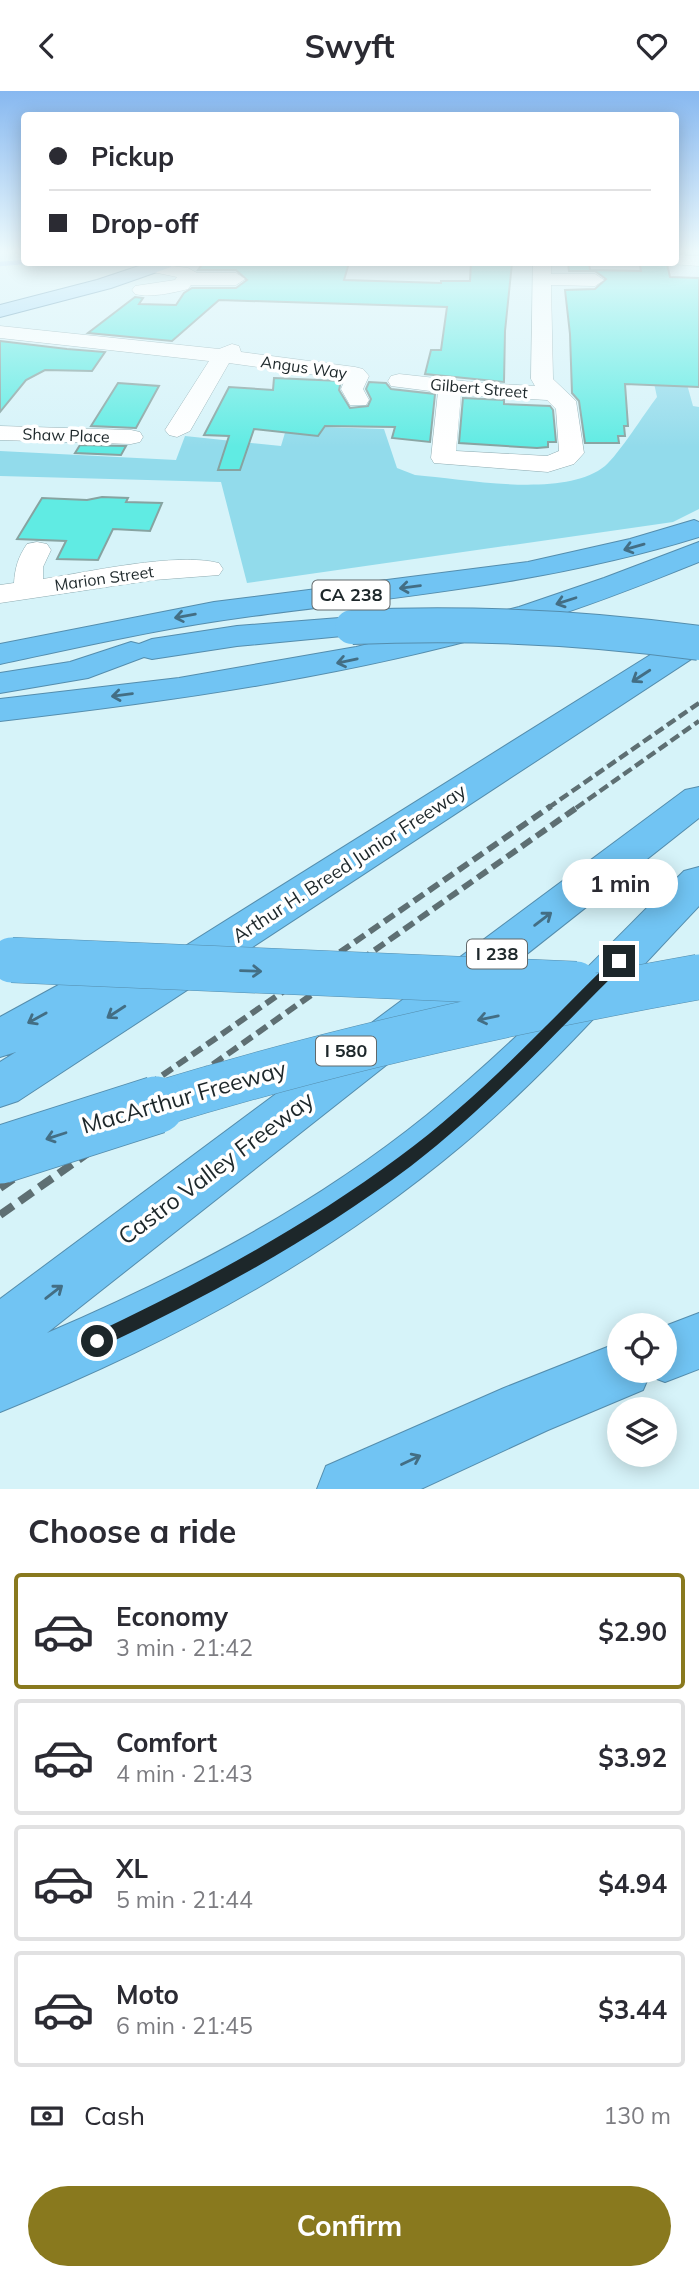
<!DOCTYPE html>
<meta charset="utf-8">
<style>
:root{--surface:#fff;--page:#f7f7f7;--text:#2b2b33;--muted:#7c7c81;--line:#e1e1e2;--accent:#89791e}
body{margin:0;font-family:Mulish,sans-serif;background:var(--page);color:var(--text);height:100vh;display:flex;flex-direction:column;font-size:26px;white-space:nowrap}
*{box-sizing:border-box;margin:0}
p{font-size:23px;color:var(--muted)}
.icon{flex:none;width:38px;height:38px;fill:none;stroke:currentColor;stroke-width:2;stroke-linecap:round;stroke-linejoin:round}
.map{position:relative;height:1398px;overflow:hidden}
.drawer{display:flex;flex-direction:column;background:var(--surface);flex:1}
.drawer>*{flex:none}
.banner{position:absolute;left:21px;top:21px;width:658px;height:154px;border-radius:7px;box-shadow:0 4px 18px #0003;display:grid;align-content:center;height:154px;padding:0 28px;background:var(--surface)}
.controls{position:absolute;left:607px;top:1222px;display:grid;gap:14px}
.controls a{display:grid;place-items:center;width:70px;height:70px;border-radius:50%;background:var(--surface);box-shadow:0 4px 18px #0003;font-size:35px}
.end{position:absolute;width:32px;height:32px;margin:-16px;border:9px solid #1d272a;background:#fff;box-shadow:0 0 0 4px #fff}
.from{border-radius:50%}
.bubble{position:absolute;height:49px;border-radius:24px;background:var(--surface);box-shadow:0 4px 18px #0003;font-size:23px;font-weight:700;line-height:49px;text-align:center}
.banner b{display:flex;align-items:center;gap:24px;height:66px;font-size:26px}
.banner b+b{border-top:2px solid var(--line)}
.banner i{width:18px;height:18px;background:var(--text)}
ul{padding:0;list-style:none}
li{display:flex;align-items:center;gap:21px;height:116px;margin:0 14px 10px;padding:0 14px;border:4px solid var(--line);border-radius:7px}
li div{flex:1}
li b{display:block;font-size:26px}
li em{font-style:normal;font-weight:700}
li.current{border-color:var(--accent)}
li>.icon{width:63px;height:63px;stroke-width:1.5}
h2{padding:0 28px;font-size:32px;line-height:84px}
.pay{display:flex;align-items:center;gap:18px;height:77px;padding:0 28px;font-size:26px}
.pay p{margin-inline-start:auto}
.cta{display:flex;gap:14px;margin-top:auto;padding:14px 28px}
.cta a{flex:1;height:80px;border-radius:42px;background:var(--accent);color:#fff;font-size:28px;font-weight:700;line-height:80px;text-align:center}
header{display:flex;justify-content:space-between;align-items:center;height:91px;padding:0 28px;background:var(--surface);font-size:32px;font-weight:700}
.map>svg:first-child{display:block}
.green{fill:#92dbeb}
.lines{fill:none;stroke-linecap:round;stroke-linejoin:round}
.stream{stroke:#97bffb;stroke-width:4.5}
.building{fill:#60ebe3;stroke:#87a3a1;stroke-width:2}
.minor-casing{stroke:#8fabb1;stroke-width:1}
.major-casing{stroke:#548dad;stroke-width:2}
.highway-casing{stroke:#548dad;stroke-width:2}
.minor{fill:#fff;fill-rule:evenodd}
.major{fill:#aadcf8;fill-rule:evenodd}
.highway{fill:#71c4f3;fill-rule:evenodd}
.rail-far2{stroke:#5e6f73;stroke-width:4.5;stroke-dasharray:10 4.5;stroke-linecap:butt}
.rail-far1{stroke:#5e6f73;stroke-width:6;stroke-dasharray:12 6;stroke-linecap:butt}
.rail{stroke:#5e6f73;stroke-width:8;stroke-dasharray:16 8;stroke-linecap:butt}
.highway-bridge-far2-casing{stroke:#548dad;stroke-width:36;stroke-linecap:butt}
.highway-bridge-far1-casing{stroke:#548dad;stroke-width:46;stroke-linecap:butt}
.highway-bridge-casing{stroke:#548dad;stroke-width:59;stroke-linecap:butt}
.highway-bridge-far2{stroke:#71c4f3;stroke-width:34}
.highway-bridge-far1{stroke:#71c4f3;stroke-width:45}
.highway-bridge{stroke:#71c4f3;stroke-width:57}
.oneway{stroke:#436e84}
.route{fill:#1d272a}
.labels{text-anchor:middle;stroke-width:7;stroke-linejoin:round;paint-order:stroke}
.far-street-label{font-size:16px;fill:#1d272a;stroke:#fff}
.shield{fill:#fff;stroke:#61686a;stroke-width:2}
.shield-label{font-size:18px;font-weight:bold;fill:#1d272a}
.street-label{font-size:19px;fill:#1d272a;stroke:#fff}
.near-street-label{font-size:23px;fill:#1d272a;stroke:#fff}
</style>
<header><svg class="icon" aria-label="back" viewBox="0 0 24 24"><path d="M15 5l-7 7 7 7"/></svg>Swyft<svg class="icon" aria-label="heart" viewBox="0 0 24 24"><path d="M12 20l-8-8c-3-5 5-10 8-4 3-6 11-1 8 4z"/></svg></header>
<div class="map">
<svg width="699" height="1398" viewBox="0 0 699 1398">
<rect width="100%" height="100%" fill="#d6f3f9"/>
<path class="green" d="M635,204L663,206L693,315L699,316V418L673,431L247,492L221,391L0,385V360L176,369L185,345L281,355L287,335L384,338L397,377L415,384C465,388 564,408 605,375C619,363 644,323 657,306Z"/>
<g class="lines">
<path class="stream" d="M0,173L24,171"/>
</g>
<path class="building" d="M203,172H349L344,189L441,192V190H470L471,172H512L505,240L504,291L425,283L431,259H441L447,216L219,209L172,250L88,242L135,206L143,207L139,213L176,214L184,202L192,197H236L247,189L236,179H198Z
M568,172H589L590,179L641,180L640,174L667,173L670,186L699,187V296L625,293L628,335H624L625,345H618L619,352H585L579,310L572,302L570,243L565,199L595,198L606,188L595,180H569Z
M0,250L67,258L105,261L92,280L45,279L26,289L0,321Z
M274,287L341,290L339,299L350,317L368,315L371,308L366,298L369,291L386,292L391,298L435,303L430,351L392,347L395,336L325,335L318,345L254,338L240,379H218L229,345L204,344L229,296L273,299Z
M118,292L159,295L136,337L91,335Z
M463,307L504,309V313L550,315L553,319L556,351H548V356L537,357L459,352Z
M80,354L126,355L121,364L75,362Z
M102,406L128,407L126,411L162,412L150,440L113,438L98,469L57,468L66,450L17,448L42,407L87,409Z"/>
<g class="lines">
<g class="minor-casing">
<path id="minor" d="M676,164L699,165V175L670,173L676,172Z
M148,172L188,177L197,182H236L245,188L236,194H191L188,198C172,202 151,207 135,203L132,199L135,195L175,189L177,186L148,180L145,176Z
M533,172H551V183H595L604,189L595,195L551,194L553,288L576,310L584,362L574,373L548,381L434,372L431,367L438,301L391,295L388,290L391,285L399,283L481,292L535,295L531,288ZM461,304L547,309L556,318L559,360L547,365L456,360Z
M0,235L219,258L232,253L239,255L241,261L355,276L363,278L369,285L363,298L369,309L366,314H350L341,298L345,288L229,272L190,340L177,346L169,344L165,339L209,270L0,247Z
M0,335L131,339L140,341L143,346L140,351L131,353L0,349Z
M37,451L47,453L51,459L43,476V488C89,481 176,461 219,472L223,478L219,484L154,489L0,512V494L14,492C15,477 18,466 27,453Z"/>
</g>
<g class="major-casing">
<path id="major" d="M148,172H173L171,176L111,197L0,226V214L97,189Z"/>
</g>
<g class="highway-casing">
<path id="highway" d="M694,429L699,431V446C548,493 401,505 245,526C162,537 81,556 0,573V553L214,511L528,471L630,448Z
M699,451V471C647,492 594,513 540,530C364,583 182,609 0,630V608L179,587L356,556L519,516L604,487Z
M352,526L363,529L368,536L363,543L237,555L152,568L144,566L88,587L0,602V582L70,571L131,551L139,553L152,548L237,535Z
M699,538V563L18,1010L0,1016V971L16,961L0,966V926L75,885L128,865L144,860L160,865L163,869L687,541Z
M699,696V727L47,1242C182,1184 312,1117 427,1024C519,949 600,863 684,780L699,776V815C621,897 547,983 461,1055C324,1170 165,1255 0,1321V1208L685,699Z
M699,1222V1278L665,1291L649,1285L643,1299L548,1339L421,1398H317L326,1375L504,1297L620,1251V1279H665V1235Z"/>
</g>
<use href="#minor" class="minor"/>
<use href="#major" class="major"/>
<use href="#highway" class="highway"/>
<path class="rail-far2" d="M548,717L699,612
M576,717L699,630"/>
<path class="rail-far1" d="M118,1015L551,715
M154,1015L579,715"/>
<path class="rail" d="M0,1097L120,1014
M0,1124L156,1014"/>
<g class="highway-bridge-far2-casing">
<path id="highway-bridge-far2" d="M352,536C469,531 583,536 699,552"/>
</g>
<g class="highway-bridge-far1-casing">
<path id="highway-bridge-far1" d="M12,869L576,893
M151,1015C330,960 514,919 699,886"/>
</g>
<g class="highway-bridge-casing">
<path id="highway-bridge" d="M0,1064L156,1014"/>
</g>
<use href="#highway-bridge-far2" class="highway-bridge-far2"/>
<use href="#highway-bridge-far1" class="highway-bridge-far1"/>
<use href="#highway-bridge" class="highway-bridge"/>
</g>
<defs><path id="oneway-shaft" d="M-6 0H5M1.5-3L5.5 0L1.5 3" fill="none" stroke-width="1.6" stroke-linecap="round" stroke-linejoin="round" transform="scale(1.75)"/></defs>
<g class="oneway">
<use href="#oneway-shaft" transform="translate(634 456) rotate(164)"/>
<use href="#oneway-shaft" transform="translate(410 496) rotate(173)"/>
<use href="#oneway-shaft" transform="translate(566 510) rotate(162)"/>
<use href="#oneway-shaft" transform="translate(185 525) rotate(170)"/>
<use href="#oneway-shaft" transform="translate(347 570) rotate(168)"/>
<use href="#oneway-shaft" transform="translate(641 585) rotate(147)"/>
<use href="#oneway-shaft" transform="translate(122 604) rotate(173)"/>
<use href="#oneway-shaft" transform="translate(543 828) rotate(-37)"/>
<use href="#oneway-shaft" transform="translate(251 880) rotate(2)"/>
<use href="#oneway-shaft" transform="translate(116 921) rotate(147)"/>
<use href="#oneway-shaft" transform="translate(37 927) rotate(151)"/>
<use href="#oneway-shaft" transform="translate(488 927) rotate(168)"/>
<use href="#oneway-shaft" transform="translate(56 1045) rotate(162)"/>
<use href="#oneway-shaft" transform="translate(54 1201) rotate(-38)"/>
<use href="#oneway-shaft" transform="translate(411 1369) rotate(-25)"/>
</g>
<linearGradient id="sky" x2="0" y2="1"><stop stop-color="#87b8f0"/><stop offset="0.45" stop-color="#edfafc"/><stop offset="1" stop-color="#edfafc" stop-opacity="0"/></linearGradient>
<rect width="699" height="356" fill="url(#sky)"/>
<path class="route" d="M619,866L626,870L624,874C555,942 488,1016 411,1075C315,1147 211,1204 103,1255L97,1258L91,1255L88,1250L91,1244C199,1193 303,1137 399,1066C478,1008 545,935 614,867Z"/>
<g class="labels">
<g class="far-street-label">
<text transform="translate(304 276) rotate(8)" y="6">Angus Way</text>
<text transform="translate(479 297) rotate(5)" y="6">Gilbert Street</text>
<text transform="translate(66 344) rotate(2)" y="6">Shaw Place</text>
<text transform="translate(104 487) rotate(-8)" y="6">Marion Street</text>
</g>
<g class="shield">
<rect x="312.5" y="489.5" width="77" height="29" rx="5"/>
<rect x="467" y="848.5" width="60" height="29" rx="5"/>
<rect x="316" y="945.5" width="60" height="29" rx="5"/>
</g>
<g class="shield-label">
<text x="351" y="510">CA 238</text>
<text x="497" y="869">I 238</text>
<text x="346" y="966">I 580</text>
</g>
<g class="street-label">
<text transform="translate(349 772) rotate(-33)" y="7">Arthur H. Breed Junior Freeway</text>
</g>
<g class="near-street-label">
<text transform="translate(184 1006) rotate(-16)" y="8">MacArthur Freeway</text>
<text transform="translate(216 1077) rotate(-37)" y="8">Castro Valley Freeway</text>
</g>
</g>
</svg>
<div class="controls">
<a><svg class="icon" aria-label="locate" viewBox="0 0 24 24"><circle cx="12" cy="12" r="6"/><path d="M12 2v4M12 18v4M2 12h4M18 12h4"/></svg></a>
<a><svg class="icon" aria-label="layers" viewBox="0 0 24 24"><path d="M12 4l9 5-9 5-9-5zM3 14l9 5 9-5"/></svg></a>
</div>
<i class="end from" style="left:97px;top:1250px"></i>
<i class="end" style="left:619px;top:870px"></i>
<div class="bubble" style="left:562px;top:768px;width:116px">1 min</div>
<div class="banner">
<b><i class="from"></i>Pickup</b>
<b><i></i>Drop-off</b>
</div>
</div>
<section class="drawer">
<h2>Choose a ride</h2>
<ul>
<li class="current"><svg class="icon" aria-label="car" viewBox="0 0 24 24"><path d="M5 17H2v-5l4-1 3-4h7l3 4 3 1v5h-3M9 17h6M6 11h13"/><circle cx="7" cy="17" r="2"/><circle cx="17" cy="17" r="2"/></svg><div><b>Economy</b><p>3 min · 21:42</p></div><em>$2.90</em></li>
<li><svg class="icon" aria-label="car" viewBox="0 0 24 24"><path d="M5 17H2v-5l4-1 3-4h7l3 4 3 1v5h-3M9 17h6M6 11h13"/><circle cx="7" cy="17" r="2"/><circle cx="17" cy="17" r="2"/></svg><div><b>Comfort</b><p>4 min · 21:43</p></div><em>$3.92</em></li>
<li><svg class="icon" aria-label="car" viewBox="0 0 24 24"><path d="M5 17H2v-5l4-1 3-4h7l3 4 3 1v5h-3M9 17h6M6 11h13"/><circle cx="7" cy="17" r="2"/><circle cx="17" cy="17" r="2"/></svg><div><b>XL</b><p>5 min · 21:44</p></div><em>$4.94</em></li>
<li><svg class="icon" aria-label="car" viewBox="0 0 24 24"><path d="M5 17H2v-5l4-1 3-4h7l3 4 3 1v5h-3M9 17h6M6 11h13"/><circle cx="7" cy="17" r="2"/><circle cx="17" cy="17" r="2"/></svg><div><b>Moto</b><p>6 min · 21:45</p></div><em>$3.44</em></li>
</ul>
<div class="pay"><svg class="icon" aria-label="cash" viewBox="0 0 24 24"><path d="M3 7h18v10H3z"/><circle cx="12" cy="12" r="2"/></svg>Cash<p>130 m</p></div>
<div class="cta"><a>Confirm</a></div>
</section>
